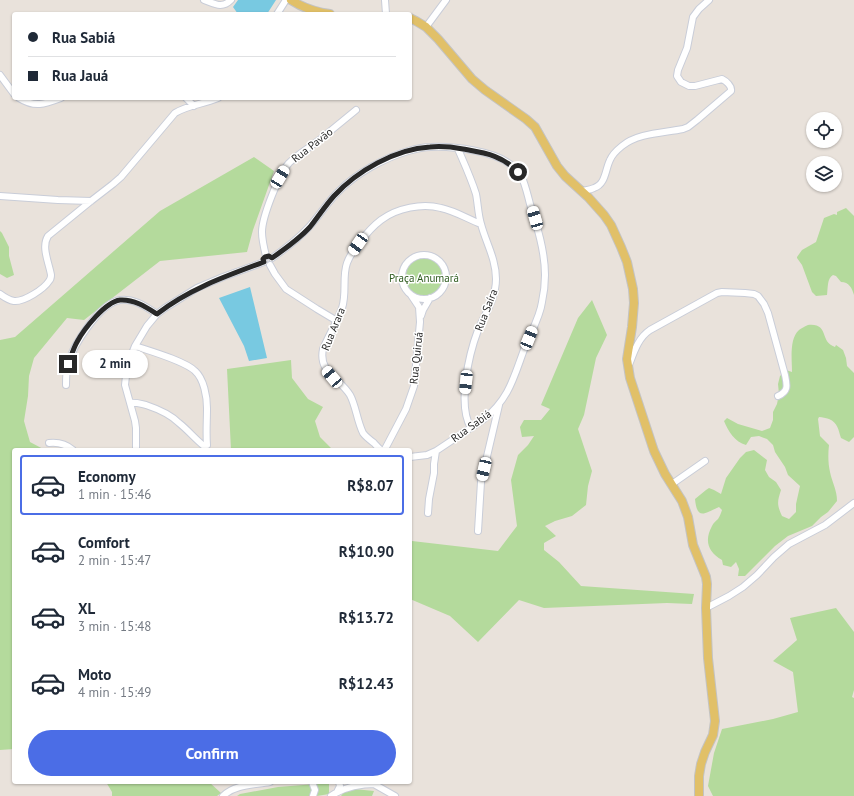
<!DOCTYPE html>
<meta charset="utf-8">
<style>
:root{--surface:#fff;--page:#f6f6f7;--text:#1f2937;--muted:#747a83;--line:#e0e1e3;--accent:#4b6de6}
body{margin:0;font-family:"PT Sans",sans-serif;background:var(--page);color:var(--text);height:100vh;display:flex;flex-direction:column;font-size:15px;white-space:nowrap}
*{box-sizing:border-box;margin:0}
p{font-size:13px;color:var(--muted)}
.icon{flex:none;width:22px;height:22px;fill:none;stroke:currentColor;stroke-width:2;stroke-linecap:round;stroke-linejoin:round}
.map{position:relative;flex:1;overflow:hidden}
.drawer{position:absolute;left:12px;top:448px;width:400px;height:336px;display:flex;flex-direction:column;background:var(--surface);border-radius:4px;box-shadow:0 1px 3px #0004}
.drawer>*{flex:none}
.banner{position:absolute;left:12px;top:12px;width:400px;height:88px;border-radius:4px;box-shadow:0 1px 3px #0004;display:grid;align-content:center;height:88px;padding:0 16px;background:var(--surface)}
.tools{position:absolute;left:806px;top:112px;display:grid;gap:8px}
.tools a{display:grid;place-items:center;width:36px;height:36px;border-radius:50%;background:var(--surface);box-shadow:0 1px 3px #0004;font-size:20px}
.end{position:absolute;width:18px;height:18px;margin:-9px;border:5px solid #282828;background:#fff;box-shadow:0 0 0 2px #fff}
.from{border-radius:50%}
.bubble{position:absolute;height:28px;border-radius:14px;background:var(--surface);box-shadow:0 1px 3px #0004;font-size:13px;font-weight:700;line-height:28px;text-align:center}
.car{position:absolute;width:12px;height:24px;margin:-12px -6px;border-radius:5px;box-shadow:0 0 3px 1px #0007;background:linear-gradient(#fff 24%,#345 0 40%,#fff 0 76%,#345 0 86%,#fff 0)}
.banner b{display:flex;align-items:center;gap:14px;height:38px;font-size:15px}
.banner b+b{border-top:1px solid var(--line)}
.banner i{width:10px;height:10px;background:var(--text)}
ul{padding:7px 0 0;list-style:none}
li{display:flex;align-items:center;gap:12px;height:60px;margin:0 8px 6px;padding:0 8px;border:2px solid transparent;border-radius:4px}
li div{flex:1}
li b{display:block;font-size:15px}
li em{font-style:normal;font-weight:700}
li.active{border-color:var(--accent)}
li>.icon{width:36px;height:36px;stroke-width:1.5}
.action{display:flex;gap:8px;margin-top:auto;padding:8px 16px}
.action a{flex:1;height:46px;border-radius:24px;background:var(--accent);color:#fff;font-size:16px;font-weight:700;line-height:46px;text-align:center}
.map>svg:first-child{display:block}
.green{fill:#b4da9c}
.water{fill:#78c9e1}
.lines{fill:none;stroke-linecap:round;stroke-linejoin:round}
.minor-casing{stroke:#c9cdd8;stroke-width:8}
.major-casing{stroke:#c3c3c3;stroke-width:10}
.minor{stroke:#fff;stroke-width:6}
.major{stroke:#e1c068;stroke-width:8}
.route{stroke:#282828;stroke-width:5}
.labels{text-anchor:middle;stroke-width:3;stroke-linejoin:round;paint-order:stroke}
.street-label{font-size:11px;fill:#282828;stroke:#fff}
.park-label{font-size:11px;fill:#2f5c20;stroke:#fff}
</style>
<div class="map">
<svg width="854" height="796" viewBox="0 0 854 796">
<rect width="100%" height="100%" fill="#e9e2db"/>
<path class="green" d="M254,157L274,171L253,230L247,252L160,261L84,320L67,318L34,358L29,376L28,396L24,421L30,442L45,450H14V749L0,750V340L15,337L160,211Z
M846,208L854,216V295C852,288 849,282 841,282L836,276L833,275C827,278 828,288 827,295L816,296L812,292L802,265L797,258V257L802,250L816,242L824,218L834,214L837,215V212Z
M0,231L2,233L9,247V256L14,275L7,278L0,274Z
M405 277a19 19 0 1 1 38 0a19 19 0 1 1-38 0Z
M592,300L607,335L596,358L584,415L578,429L592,471L588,486L586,505L572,516L555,521L545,526L556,536L544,543V550L559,562L581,586L694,594L692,604L667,603L544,608L519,600L478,642L450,616L410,599V550L412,541L498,551L517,526L511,480L518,455L528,445L534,436L522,437L520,427L524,420H541L550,409L541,405L578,318Z
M808,325C830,323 819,342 835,347L836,345L843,350L846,358L847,366L854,373V437L849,442L841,438C838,429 838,423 829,419C825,418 823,417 819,417L818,419L820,436L829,445C828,454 828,463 830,472C832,482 837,490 837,501L828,512L821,517L812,526L788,536L775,546L745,576H738L739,569L736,562L731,567L723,565L722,560C708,552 704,541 712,526C713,523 716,521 718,519C720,516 721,513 722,510L719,507C704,514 697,520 695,499L706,490L709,488L714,490L721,494L726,478L740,458L746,452L754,450L767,460L765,470L769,477L776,482L781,490C777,502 777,505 782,516L789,519L796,512V504L800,486L788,475L785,467L775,452L773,445L767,439L759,436L751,437L746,445C735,442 728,431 724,421L727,418L738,424L762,431L770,428L773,420V412L777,404L779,394L778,384L780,376L786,370L792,372C792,360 789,339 799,330C802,328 805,326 808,325Z
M291,360L292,378L308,399L323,407L315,421L320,437L333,450H231L227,369Z
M836,608L854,632V690L852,697L854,698V796H713L708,786L714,753L722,729L773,719L798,712L793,672L773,661L797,640L790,618Z
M106,782H209L221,793L217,796H112V792Z
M329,783V794L317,796H237L240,794L278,787Z
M354,789L374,791L372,796H341L344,792Z"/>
<path class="water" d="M238,0H276L267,14H238L233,7Z
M250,287L267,358L249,361L244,346L219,298Z"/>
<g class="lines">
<g class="minor-casing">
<path id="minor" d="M204,0C215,4 222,9 231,0
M385,0L386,14
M277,14L286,0
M426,27L446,0
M0,75L14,94
M19,98C35,108 45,104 61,98
M186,98L194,106
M458,149C464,163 471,178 476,194C478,204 478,214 481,224C486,243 496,259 496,279C496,298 485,314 478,330C469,354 457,405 471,428
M582,191C586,190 590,190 594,188C606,184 605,170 610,160C612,155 617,150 622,146C638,133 663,133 683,129L688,127L697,120L731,91C732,86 726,81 722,79L695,86H689L681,82L677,76L678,70L687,48L693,17L699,9L709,0
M0,196L58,200L91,201
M402 277a22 22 0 1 1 44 0a22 22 0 1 1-44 0Z
M266,256C264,248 262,240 262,232C262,217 279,174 289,163C299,153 312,146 323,137C334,128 345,119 356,110
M272,258C285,249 298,239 309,227C320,215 328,201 340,190C357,173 384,158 408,151C415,149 423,147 431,147C452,146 497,151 512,166C517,170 521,175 523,180C526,188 528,196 530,204C537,226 545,251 545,275C545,284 544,293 542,302C540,317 531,332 525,347C514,376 510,398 484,419L436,451L427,455L410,457
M270,265L275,274L286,289L317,309L337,321
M0,294C4,297 9,300 14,301C24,302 44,289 49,281C51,279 51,278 51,275C49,263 41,247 48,236L91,201L113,184L121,177L175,113C188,105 204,104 218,98
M421,316L423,310L430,298
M135,346C150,351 185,361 195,371C204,379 207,397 207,408C207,421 206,433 207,445
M629,365C634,352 638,338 650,330L717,293L722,292L745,293L754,294L758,296L764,304L768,313L785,375C787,385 789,391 778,396
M66,385C66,378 66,370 68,364C73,345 100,303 120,300C134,298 146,307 157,314
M130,403C136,402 141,404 146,405C158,409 170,414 179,423C188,430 195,439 204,446
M49,443C58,442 66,444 73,450
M385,449L406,409L414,386L420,322L419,307L411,295
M136,450V428L135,421L125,385L127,367L129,361L135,346L147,326L157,314L165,308L197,288L223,277L264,262
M381,450C378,448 376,445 374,443C370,440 366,437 363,433C357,421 356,406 350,395C340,378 318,373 323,349C329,335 337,322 342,308C347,293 342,277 347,263C350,255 355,248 360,242C366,234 373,226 381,220C397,208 422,203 441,208C455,211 468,219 481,224
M672,484L705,461
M428,513L429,499L434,473V464L436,451
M478,531L481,482L499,405
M706,608L729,596L743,587L757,575L774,557L789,544L825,525L854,503
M312,782L315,790L313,796
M372,783L395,796
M337,792L340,786L339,782
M223,796C235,784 255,785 270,782
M331,796C344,787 361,784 376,784"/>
</g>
<g class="major-casing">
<path id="major" d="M291,0C303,8 315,12 330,14
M410,18L416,21L426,27L438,39L472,79L485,90L526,119L535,127L557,166L565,176L588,197L604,215L611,225L621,247L627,262L633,289L634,303L632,327L627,359L630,378L654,451L665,474L682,501L688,517L693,545L706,577L707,584L706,608L708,658L715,721L713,735L705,752L701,764L699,776V796"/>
</g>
<use href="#minor" class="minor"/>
<use href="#major" class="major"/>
</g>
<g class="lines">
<path class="route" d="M68,364C71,357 73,349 77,342C84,329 105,302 120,300C134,299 146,307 157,314C189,289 226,276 264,262L263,259L265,257L269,256L272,258C285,249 299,239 310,227C318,217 325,206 334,196C357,171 395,149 430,147C441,146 452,147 463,149C485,153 502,155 518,172"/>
</g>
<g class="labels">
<g class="street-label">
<text transform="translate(312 145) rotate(-38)" y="4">Rua Pavão</text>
<text transform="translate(486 310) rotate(-69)" y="4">Rua Saíra</text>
<text transform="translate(333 329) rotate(-68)" y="4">Rua Arara</text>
<text transform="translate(416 358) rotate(-84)" y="4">Rua Quiruá</text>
<text transform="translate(471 426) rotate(-36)" y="4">Rua Sabiá</text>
</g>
<g class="park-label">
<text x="424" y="282">Praça Anumará</text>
</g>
</g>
</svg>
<div class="tools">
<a><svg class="icon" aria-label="locate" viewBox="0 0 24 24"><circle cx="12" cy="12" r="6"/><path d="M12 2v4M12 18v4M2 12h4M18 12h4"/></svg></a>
<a><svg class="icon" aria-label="layers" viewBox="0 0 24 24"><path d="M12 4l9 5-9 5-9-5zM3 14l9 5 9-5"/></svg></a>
</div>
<i class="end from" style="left:518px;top:172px"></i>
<i class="end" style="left:68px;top:364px"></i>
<div class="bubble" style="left:82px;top:350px;width:66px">2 min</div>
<i class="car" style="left:280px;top:177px;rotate:31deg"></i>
<i class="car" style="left:535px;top:218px;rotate:344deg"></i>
<i class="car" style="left:358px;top:244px;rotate:215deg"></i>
<i class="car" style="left:529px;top:338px;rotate:22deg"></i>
<i class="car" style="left:332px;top:377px;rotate:320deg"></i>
<i class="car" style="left:466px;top:382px;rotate:186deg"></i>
<i class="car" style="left:484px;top:469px;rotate:193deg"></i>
<div class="banner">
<b><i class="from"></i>Rua Sabiá</b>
<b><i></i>Rua Jauá</b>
</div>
<section class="drawer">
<ul>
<li class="active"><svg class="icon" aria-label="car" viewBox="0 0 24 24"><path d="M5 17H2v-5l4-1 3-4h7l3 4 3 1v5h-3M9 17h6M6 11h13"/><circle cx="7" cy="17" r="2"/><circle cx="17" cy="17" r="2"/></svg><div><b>Economy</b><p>1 min · 15:46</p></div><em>R$8.07</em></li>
<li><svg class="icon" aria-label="car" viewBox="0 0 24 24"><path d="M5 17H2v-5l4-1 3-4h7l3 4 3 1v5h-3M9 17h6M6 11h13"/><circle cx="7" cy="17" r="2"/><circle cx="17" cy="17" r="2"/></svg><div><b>Comfort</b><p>2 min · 15:47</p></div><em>R$10.90</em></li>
<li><svg class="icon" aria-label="car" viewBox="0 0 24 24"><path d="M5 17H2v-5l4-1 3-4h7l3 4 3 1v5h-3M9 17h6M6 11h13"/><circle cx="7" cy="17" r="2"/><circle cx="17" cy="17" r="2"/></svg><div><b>XL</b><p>3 min · 15:48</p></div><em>R$13.72</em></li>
<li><svg class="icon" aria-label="car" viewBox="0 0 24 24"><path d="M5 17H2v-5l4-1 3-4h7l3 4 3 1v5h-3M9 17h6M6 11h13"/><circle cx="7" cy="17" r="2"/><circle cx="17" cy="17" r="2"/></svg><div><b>Moto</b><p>4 min · 15:49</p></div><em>R$12.43</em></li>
</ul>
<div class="action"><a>Confirm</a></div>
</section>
</div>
